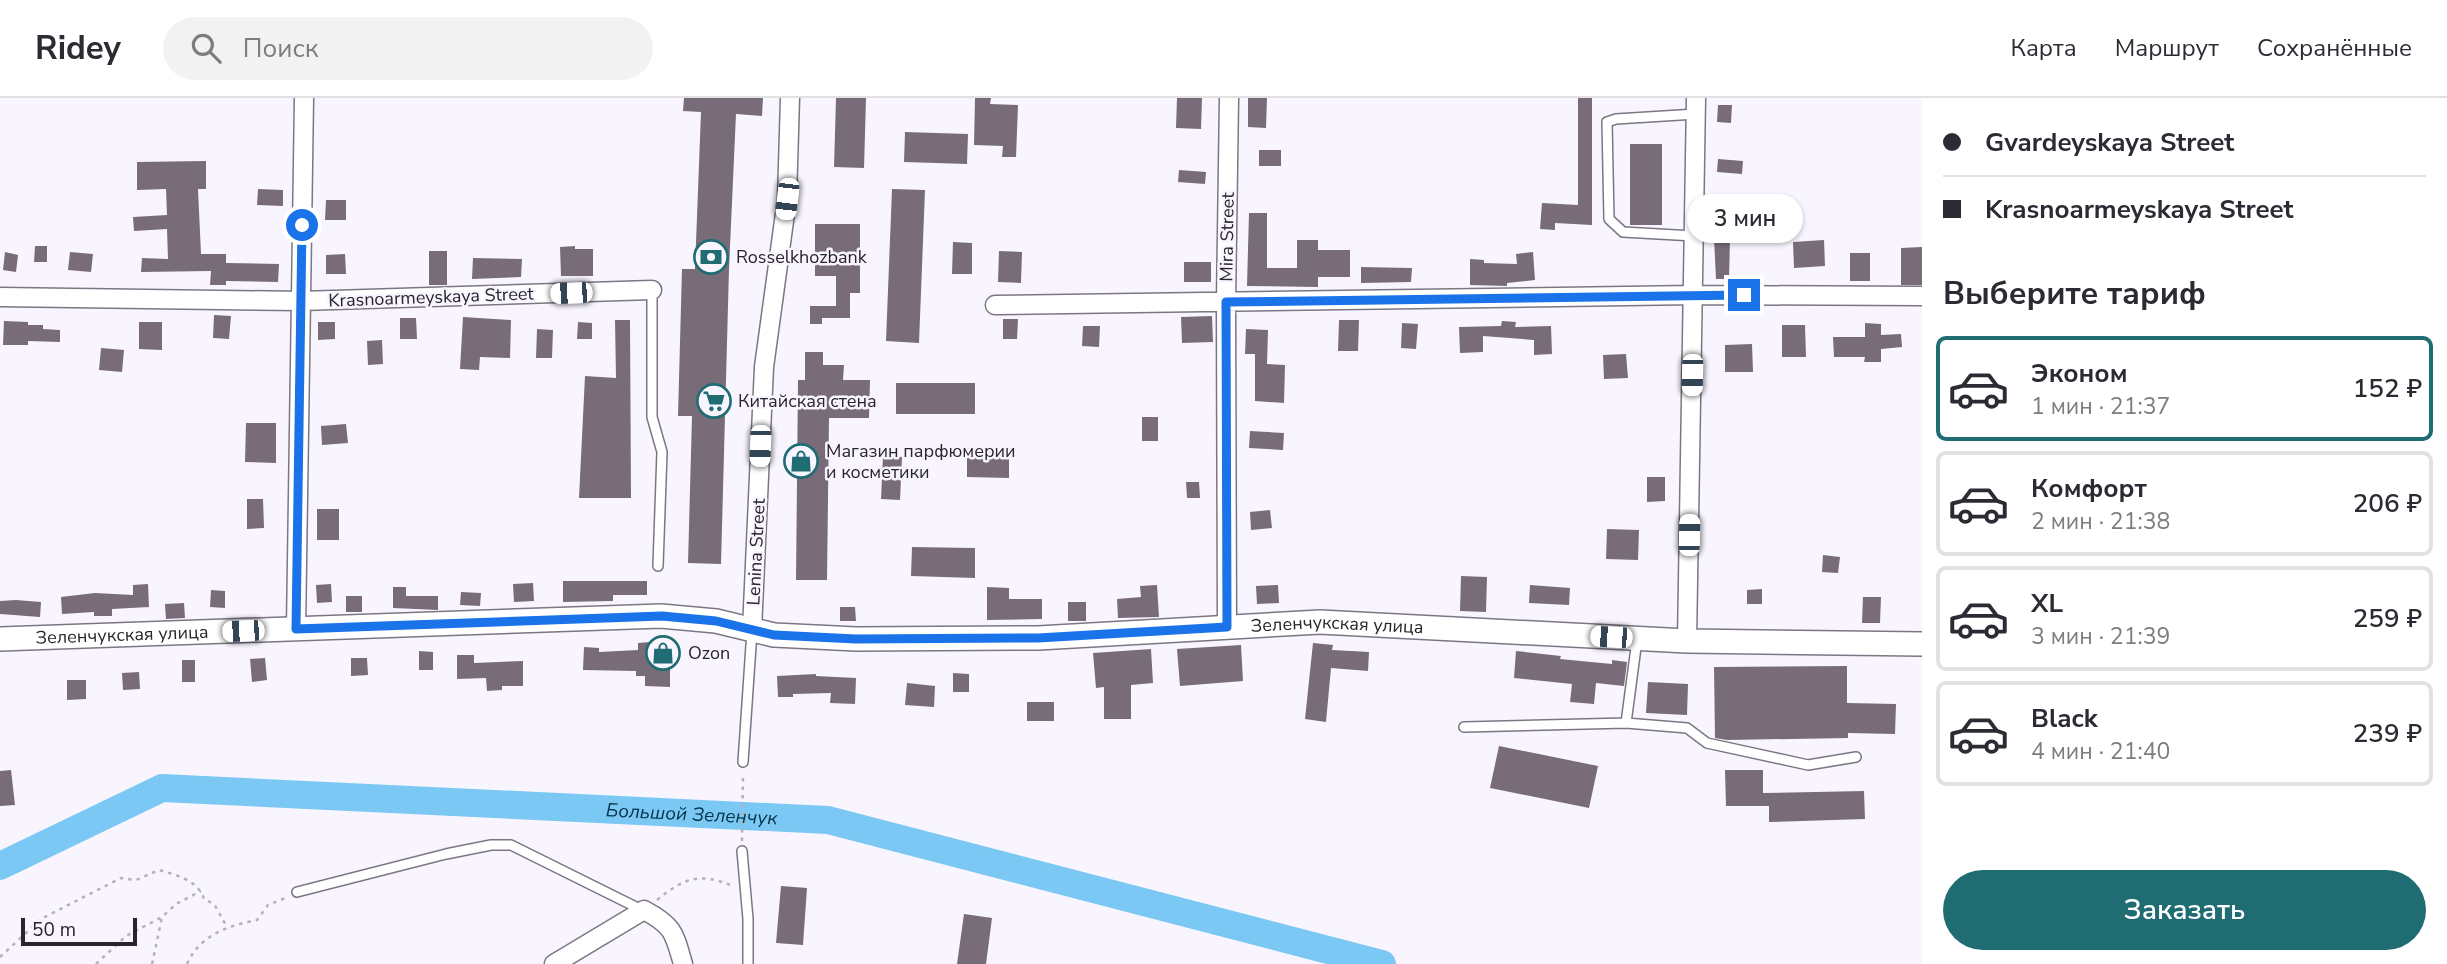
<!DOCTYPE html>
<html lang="ru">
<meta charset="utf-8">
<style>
:root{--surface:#fff;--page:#f2f2f3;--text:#2b2b33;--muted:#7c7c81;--line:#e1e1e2;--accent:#206c73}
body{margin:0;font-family:"Nunito Sans",sans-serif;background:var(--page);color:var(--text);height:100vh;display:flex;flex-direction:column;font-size:26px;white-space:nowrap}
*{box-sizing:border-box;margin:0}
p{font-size:23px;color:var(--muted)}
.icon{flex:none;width:38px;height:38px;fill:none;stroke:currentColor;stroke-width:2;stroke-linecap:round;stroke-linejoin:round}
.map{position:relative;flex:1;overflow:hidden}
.drawer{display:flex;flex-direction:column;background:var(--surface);width:525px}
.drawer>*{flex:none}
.top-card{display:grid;align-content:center;height:154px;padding:0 21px;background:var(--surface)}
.scale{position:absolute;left:21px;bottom:18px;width:116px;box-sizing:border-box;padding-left:7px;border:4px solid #28252b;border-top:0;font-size:19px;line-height:24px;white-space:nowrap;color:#28252b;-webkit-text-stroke:5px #f9f5ff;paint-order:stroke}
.end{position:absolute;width:32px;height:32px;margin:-16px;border:9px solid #1a73e8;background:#fff;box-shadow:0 0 0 4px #fff}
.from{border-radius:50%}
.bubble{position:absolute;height:49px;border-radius:24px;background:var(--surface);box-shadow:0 2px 5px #0004;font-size:23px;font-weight:600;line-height:49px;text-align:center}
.car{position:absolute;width:21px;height:42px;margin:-21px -10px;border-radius:9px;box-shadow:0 0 5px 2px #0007;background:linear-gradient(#fff 24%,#345 0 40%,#fff 0 76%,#345 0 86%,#fff 0)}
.top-card b{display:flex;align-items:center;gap:24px;height:66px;font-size:26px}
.top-card b+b{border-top:2px solid var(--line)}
.top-card i{width:18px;height:18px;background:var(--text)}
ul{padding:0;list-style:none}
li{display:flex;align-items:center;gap:21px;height:105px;margin:0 14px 10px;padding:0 7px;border:4px solid var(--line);border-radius:10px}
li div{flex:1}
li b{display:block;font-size:26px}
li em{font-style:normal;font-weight:600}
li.current{border-color:var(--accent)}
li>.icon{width:63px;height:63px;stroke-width:1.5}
h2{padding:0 21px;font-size:32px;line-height:84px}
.action{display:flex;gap:14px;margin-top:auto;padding:14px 21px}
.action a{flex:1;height:80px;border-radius:42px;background:var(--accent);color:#fff;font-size:28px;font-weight:600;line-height:80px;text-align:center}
header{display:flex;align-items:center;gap:42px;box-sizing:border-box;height:98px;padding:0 35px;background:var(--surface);border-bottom:2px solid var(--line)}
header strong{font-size:33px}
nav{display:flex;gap:38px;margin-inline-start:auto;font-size:24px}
.search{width:490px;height:63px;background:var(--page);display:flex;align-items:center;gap:18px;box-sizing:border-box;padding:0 24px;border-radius:38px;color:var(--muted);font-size:26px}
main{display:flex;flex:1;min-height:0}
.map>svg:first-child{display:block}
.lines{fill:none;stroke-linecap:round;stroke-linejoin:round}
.river{stroke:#7cc8f4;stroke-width:28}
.building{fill:#776c78}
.service-casing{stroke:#7c7684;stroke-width:12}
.minor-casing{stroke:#7c7684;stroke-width:21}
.tertiary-casing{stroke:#7c7684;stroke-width:26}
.path{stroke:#b4b1b9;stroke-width:2.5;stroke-dasharray:3.5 5;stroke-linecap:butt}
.service{stroke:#fff;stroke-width:9}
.minor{stroke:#fff;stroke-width:18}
.tertiary{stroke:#fff;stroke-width:23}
.route{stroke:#1a73e8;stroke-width:9}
.labels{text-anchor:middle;stroke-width:5;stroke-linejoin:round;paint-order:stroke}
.street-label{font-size:18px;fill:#28252b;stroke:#f9f5ff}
.poi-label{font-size:18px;fill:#28252b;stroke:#f9f5ff;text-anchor:start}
.water-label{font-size:19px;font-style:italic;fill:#053349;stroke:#f9f5ff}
</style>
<header>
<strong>Ridey</strong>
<div class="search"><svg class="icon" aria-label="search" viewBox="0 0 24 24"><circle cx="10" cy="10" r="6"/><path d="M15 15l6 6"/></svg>Поиск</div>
<nav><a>Карта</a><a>Маршрут</a><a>Сохранённые</a></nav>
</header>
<main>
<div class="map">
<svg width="1922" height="866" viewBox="0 0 1922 866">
<rect width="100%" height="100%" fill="#f9f5ff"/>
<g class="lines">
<path class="river" id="s1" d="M0,768L162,690L828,722L1382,866"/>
</g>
<path class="building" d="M684,0H763L762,18L736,16L729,171L721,466L688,465L692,318H678L682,171H695L701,14L683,13Z
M836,0H866L864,70L834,69Z
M975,0H991L990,6L1018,7L1016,59H1002L1003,48L974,47Z
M1177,0H1202L1201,31L1176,30Z
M1248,0H1267L1266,30L1248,29Z
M1578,0H1592V127L1555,125V132L1540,131L1542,105L1578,107Z
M1718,7H1732L1731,25L1717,24Z
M905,34L968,36L967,66L904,64Z
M1630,46H1662V127H1630Z
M1259,52H1281V68H1259Z
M1718,61L1743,63L1742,76L1717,74Z
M206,63V91H198L201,156H226V165L279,166L278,184L226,183V187H210L211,173L141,174L142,160L168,161L167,131L134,133L133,119L167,117L166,91L137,92V64Z
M1179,72L1206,74L1205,86L1178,84Z
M258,91L283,92V108L257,107Z
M892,91L925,92L919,245L886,243Z
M326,102H346V122H325Z
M1249,115H1267V170H1297V142H1318V152H1350V179H1318V189L1247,188Z
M815,126H860V195H850V220H822V226H810V208H836V178H815Z
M1714,140H1730L1729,181H1716Z
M1824,142L1825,168L1794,170L1793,144Z
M953,144L972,145V176H952Z
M35,148H47V164H34Z
M575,148V151H593V178H561L560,149Z
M1922,149V187H1901V150Z
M429,153H447V187H429Z
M999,153L1022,154L1021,185L998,184Z
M5,154L18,157L16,174L3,172Z
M70,154L93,156L91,174L68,172Z
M1533,154L1535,182L1507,185V188L1470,187V161L1484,162V165L1517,166L1516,156Z
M1850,155H1870V183H1850Z
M345,156L346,176H326V157Z
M473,160L522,161L521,179L472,181Z
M1184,164H1211V184H1184Z
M1361,169L1412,170L1411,184L1361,185Z
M214,217L231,218L229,241L213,240Z
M1212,218L1213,244L1182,245L1181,219Z
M463,219L511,222L510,260L480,259L479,272L460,271Z
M400,220H416L417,241H400Z
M1003,221H1018L1017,241H1003Z
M615,222H630L631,400H579L585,278L616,280Z
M1339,222H1359L1358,253H1338Z
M4,223L28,224V227H43V231L60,232V244L28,243V247H3Z
M1502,223L1516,224L1515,229L1551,228L1552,256L1534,257V242L1483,238V254L1460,255L1459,229L1501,228Z
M139,224H162V252L139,251Z
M318,224H335V241L318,242Z
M578,224L592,225V241H577Z
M1402,225L1418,226L1416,251L1401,250Z
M1865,225L1881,226V237L1901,236L1902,249L1881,251V264H1864L1865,259H1834L1833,239H1865Z
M1782,227H1805L1806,259H1782Z
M1083,228H1100L1099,249L1082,248Z
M537,231L553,232L552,260H536Z
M1246,231L1268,232L1267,266L1285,267L1284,305L1255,303V256H1245Z
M382,242L383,266L368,267L367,243Z
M1752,246L1753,274H1725V247Z
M101,250L124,252L122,274L99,272Z
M805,254H823V267H844L843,282H870L869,320H829L827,482H796L798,282H805Z
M1626,256L1628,280L1604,281L1603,257Z
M896,285H975V316H896Z
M1142,319H1158V343H1142Z
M246,325H276V365L245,364Z
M346,326L348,345L322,347L321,328Z
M1250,333L1284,335L1283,352L1249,350Z
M967,350H1009V380L967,379Z
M883,358L902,359L900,402L881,401Z
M1647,379H1665V403L1647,404Z
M1186,384H1199L1200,400H1187Z
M247,401H263L264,430L247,431Z
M317,411H339V442H317Z
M1270,412L1272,430L1251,432L1250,414Z
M1607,431L1639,432L1638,462L1606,461Z
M912,449L975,450V480L911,478Z
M1823,457L1840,459L1838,475L1822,474Z
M1461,478L1487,479L1486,514L1460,513Z
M563,483H647V497H613V503L563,504Z
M533,485L534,503L514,504L513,486Z
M148,486L149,509L112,511V518H94V514L62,516L61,499L95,495L133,497V487Z
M331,486L332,504L317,505L316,487Z
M1157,487L1159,519L1118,520L1117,501L1141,499L1140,488Z
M1278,487L1279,505L1257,506L1256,488Z
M1530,487L1570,490L1569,507L1529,505Z
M393,489H406V498H438V512L393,510Z
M987,489L1009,490V501H1042V521L987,522Z
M1762,491V506H1747V492Z
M211,492L225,493V510L210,509Z
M461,494L481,495L480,508L460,507Z
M346,498H362V514H346Z
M1863,499H1881L1880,525H1862Z
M16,502L41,504L40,519L0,516V503Z
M1068,504H1086V523H1068Z
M184,505L185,520L166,521L165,506Z
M840,509H855L856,523H840Z
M650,544V547H670V589L645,588V578H636V573L583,572L584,549L599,550V554L638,552V545Z
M1313,545L1333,547L1332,552L1369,554L1368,573L1331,570L1326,624L1305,621Z
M1241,547L1243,583L1180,588L1177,551Z
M1151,551L1153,585L1131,587V621H1104V589L1096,590L1093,555Z
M419,553L433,554V572H419Z
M1516,553L1561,558L1560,561L1612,566V562L1627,564L1624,588L1596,585L1594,606L1570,604L1572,586L1514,580Z
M457,557H474V565L523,563V588H502V592L487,593L486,580L457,581Z
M265,560L267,582L252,584L250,561Z
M351,560H367L368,577L351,578Z
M182,562H195V584H182Z
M1847,568V605L1896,606L1895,636L1848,635V640L1727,642L1715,640L1714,569Z
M139,574L140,591L123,592L122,575Z
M953,575L969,576V594H953Z
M816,576V578L856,580L855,606L830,605L831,595L793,596V599H778L777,578Z
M67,582H86V601L67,602Z
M1648,584L1688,586L1687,617L1646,615Z
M907,585L935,588L934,609L905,607Z
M1027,604H1054V623H1027Z
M1499,648L1598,668L1589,710L1490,690Z
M11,672L15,707L0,708V673Z
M1725,672H1763V695L1864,693L1865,721L1769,724V708H1726Z
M781,788L807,790L803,847L776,845Z
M964,816L992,820L986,866H957Z"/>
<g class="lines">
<g class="service-casing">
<path id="service" d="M1694,138L1623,134L1609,121L1607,24L1616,21L1696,16
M652,192V319L662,354L658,468
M1626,625L1687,630L1707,645L1808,667L1856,659
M1464,629L1626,625L1637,542
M743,664L752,533
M742,753L748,821V866
M297,794L446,756L491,747H511L642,812"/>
</g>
<g class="minor-casing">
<path id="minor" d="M0,199L301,203L652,192
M995,207L1694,197L1922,198
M1227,529L1226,204L1229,0
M296,531L304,0
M752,532L764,269L787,101L790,0
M1687,543L1696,0
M554,866L644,812C674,828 674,835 683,866"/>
</g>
<g class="tertiary-casing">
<g id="tertiary">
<path id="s2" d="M0,541L661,518L716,523L774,537L856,541L1038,540L1320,524L1687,543L1922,546"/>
</g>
</g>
<path class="path" d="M742,743L743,676
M657,802C684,780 699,774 733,788
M0,859L41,821L121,780L136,782L159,772C176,777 198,782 204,801L214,806L227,829
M96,866L126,838L162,819L176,806L201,793
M152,866L162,819
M187,866C200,837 227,828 257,822L268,807L288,799"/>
<use href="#service" class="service"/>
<use href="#minor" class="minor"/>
<use href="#tertiary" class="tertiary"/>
</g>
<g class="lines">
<path class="route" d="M302,127L296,531L662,518L716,523L774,537L856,541L1038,540L1227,529L1226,204L1744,197"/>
</g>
<defs>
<g id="bank-ring" transform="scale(1.75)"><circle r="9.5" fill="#f9f5ff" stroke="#206c73" stroke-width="1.5"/><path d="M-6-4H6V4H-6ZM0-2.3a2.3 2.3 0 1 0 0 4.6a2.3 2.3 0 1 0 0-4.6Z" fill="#206c73"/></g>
<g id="supermarket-ring" transform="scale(1.75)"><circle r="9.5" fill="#f9f5ff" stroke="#206c73" stroke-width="1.5"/><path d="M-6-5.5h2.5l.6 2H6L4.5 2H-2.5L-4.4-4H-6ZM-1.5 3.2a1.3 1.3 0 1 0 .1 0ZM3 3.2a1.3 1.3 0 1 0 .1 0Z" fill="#206c73"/></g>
<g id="shop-ring" transform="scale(1.75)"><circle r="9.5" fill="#f9f5ff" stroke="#206c73" stroke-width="1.5"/><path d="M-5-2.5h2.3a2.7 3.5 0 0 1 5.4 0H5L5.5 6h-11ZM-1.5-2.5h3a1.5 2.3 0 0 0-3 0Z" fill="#206c73"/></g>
</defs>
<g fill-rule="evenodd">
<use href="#bank-ring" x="711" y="159"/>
<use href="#supermarket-ring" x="714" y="303"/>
<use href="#shop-ring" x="801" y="363"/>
<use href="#shop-ring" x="663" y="555"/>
</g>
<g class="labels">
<g class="street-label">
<text transform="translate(1227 139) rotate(-89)" y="6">Mira Street</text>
<text transform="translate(431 199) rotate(-2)" y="6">Krasnoarmeyskaya Street</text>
<text transform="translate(756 454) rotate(-87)" y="6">Lenina Street</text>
<text dy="6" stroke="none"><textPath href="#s2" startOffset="1340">Зеленчукская улица</textPath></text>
<text dy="6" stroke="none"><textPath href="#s2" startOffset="122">Зеленчукская улица</textPath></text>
</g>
<g class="poi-label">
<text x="736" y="165">Rosselkhozbank</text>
<text x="738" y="309">Китайская стена</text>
<text x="826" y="359">Магазин парфюмерии<tspan x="826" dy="21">и косметики</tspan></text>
<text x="688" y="561">Ozon</text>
</g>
<g class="water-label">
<text dy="7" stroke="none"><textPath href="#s1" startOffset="710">Большой Зеленчук</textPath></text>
</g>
</g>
</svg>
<div class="scale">50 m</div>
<i class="end from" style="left:302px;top:127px"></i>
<i class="end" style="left:1744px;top:197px"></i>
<div class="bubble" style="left:1687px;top:96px;width:116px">3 мин</div>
<i class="car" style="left:787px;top:101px;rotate:187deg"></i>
<i class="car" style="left:571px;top:195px;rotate:268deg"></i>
<i class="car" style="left:1692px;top:277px;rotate:181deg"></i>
<i class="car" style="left:760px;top:348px;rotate:182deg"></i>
<i class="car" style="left:1689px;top:437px;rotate:1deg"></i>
<i class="car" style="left:243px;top:533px;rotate:268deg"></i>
<i class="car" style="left:1611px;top:539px;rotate:273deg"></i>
</div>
<section class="drawer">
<div class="top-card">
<b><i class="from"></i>Gvardeyskaya Street</b>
<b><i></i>Krasnoarmeyskaya Street</b>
</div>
<h2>Выберите тариф</h2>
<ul>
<li class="current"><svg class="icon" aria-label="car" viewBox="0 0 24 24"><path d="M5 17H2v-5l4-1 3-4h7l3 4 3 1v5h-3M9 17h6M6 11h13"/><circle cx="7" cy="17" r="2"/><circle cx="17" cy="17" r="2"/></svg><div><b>Эконом</b><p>1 мин · 21:37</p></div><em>152 ₽</em></li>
<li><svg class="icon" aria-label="car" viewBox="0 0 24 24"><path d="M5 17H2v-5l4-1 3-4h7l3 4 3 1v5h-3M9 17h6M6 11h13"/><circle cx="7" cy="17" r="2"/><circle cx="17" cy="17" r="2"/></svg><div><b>Комфорт</b><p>2 мин · 21:38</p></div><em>206 ₽</em></li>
<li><svg class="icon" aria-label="car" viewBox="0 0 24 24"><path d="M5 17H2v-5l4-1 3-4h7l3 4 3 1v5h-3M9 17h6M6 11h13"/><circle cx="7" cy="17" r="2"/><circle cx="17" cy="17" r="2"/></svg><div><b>XL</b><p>3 мин · 21:39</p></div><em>259 ₽</em></li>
<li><svg class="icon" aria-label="car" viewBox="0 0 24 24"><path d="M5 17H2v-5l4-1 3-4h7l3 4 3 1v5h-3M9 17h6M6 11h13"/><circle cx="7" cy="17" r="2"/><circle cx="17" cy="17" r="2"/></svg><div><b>Black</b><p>4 мин · 21:40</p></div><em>239 ₽</em></li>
</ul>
<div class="action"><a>Заказать</a></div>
</section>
</main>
